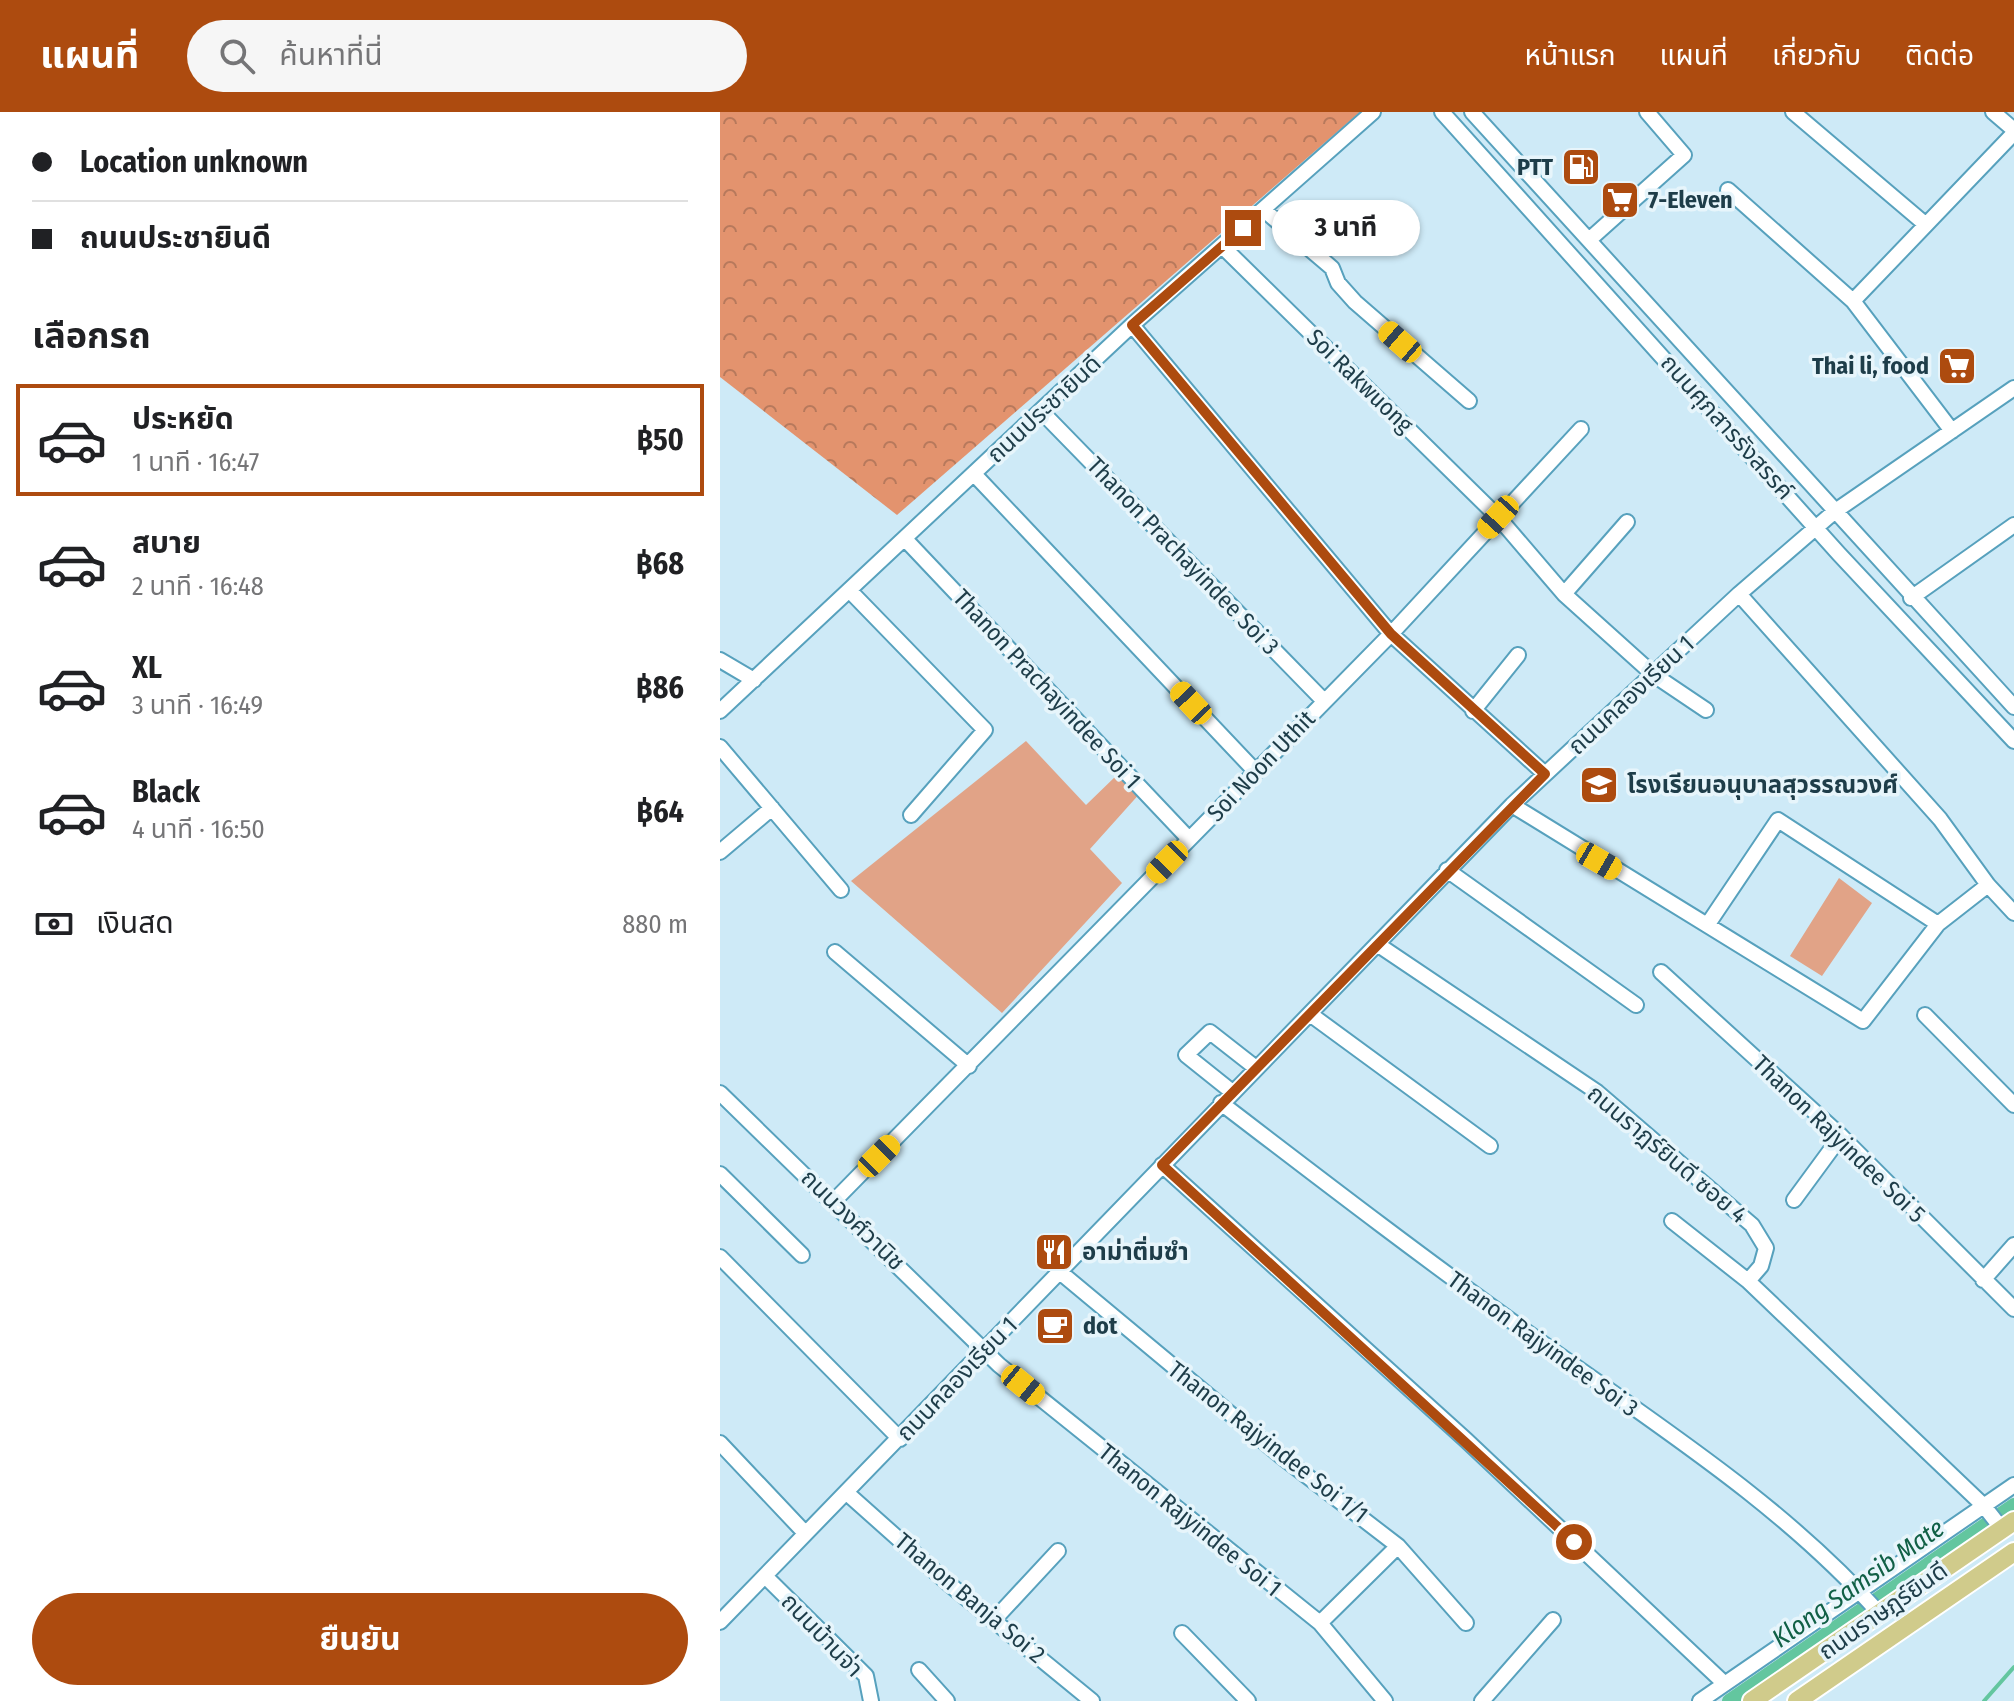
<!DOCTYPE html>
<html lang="th">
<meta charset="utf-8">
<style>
:root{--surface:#fff;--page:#f6f6f6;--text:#202124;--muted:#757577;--line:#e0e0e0;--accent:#ad4b0f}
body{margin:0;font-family:"Fira Sans Condensed","Noto Sans Thai",sans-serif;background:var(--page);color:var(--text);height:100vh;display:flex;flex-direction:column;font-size:30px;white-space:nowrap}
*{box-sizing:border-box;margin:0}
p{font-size:26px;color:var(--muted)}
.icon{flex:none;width:44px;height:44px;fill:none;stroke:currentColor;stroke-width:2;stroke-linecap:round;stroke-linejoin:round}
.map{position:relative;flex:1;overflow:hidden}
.sheet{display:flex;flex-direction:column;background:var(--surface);width:720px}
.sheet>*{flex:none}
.hud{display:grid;align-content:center;height:176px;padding:0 32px;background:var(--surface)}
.end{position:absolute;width:36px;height:36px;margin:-18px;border:10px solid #ad4b0f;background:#fff;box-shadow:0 0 0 4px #fff}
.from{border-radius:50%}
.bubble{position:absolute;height:56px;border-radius:28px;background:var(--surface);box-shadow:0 2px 6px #0004;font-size:26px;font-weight:700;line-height:56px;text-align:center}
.car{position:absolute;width:24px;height:48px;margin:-24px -12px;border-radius:10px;box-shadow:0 0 6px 2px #0007;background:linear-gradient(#f5c518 24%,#345 0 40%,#f5c518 0 76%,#345 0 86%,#f5c518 0)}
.hud b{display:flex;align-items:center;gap:28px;height:76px;font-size:30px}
.hud b+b{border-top:2px solid var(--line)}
.hud i{width:20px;height:20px;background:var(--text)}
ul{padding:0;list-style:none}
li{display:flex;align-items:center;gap:24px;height:112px;margin:0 16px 12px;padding:0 16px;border:4px solid transparent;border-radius:0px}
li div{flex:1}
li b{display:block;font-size:30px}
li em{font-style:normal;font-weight:700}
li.active{border-color:var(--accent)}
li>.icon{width:72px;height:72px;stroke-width:1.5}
h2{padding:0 32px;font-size:36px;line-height:96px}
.pay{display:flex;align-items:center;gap:20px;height:88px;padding:0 32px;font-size:30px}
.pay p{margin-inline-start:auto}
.cta{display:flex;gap:16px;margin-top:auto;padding:16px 32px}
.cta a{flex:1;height:92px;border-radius:48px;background:var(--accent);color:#fff;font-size:32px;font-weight:700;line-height:92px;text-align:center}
header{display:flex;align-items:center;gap:48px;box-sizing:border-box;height:112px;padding:0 40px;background:var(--accent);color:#fff}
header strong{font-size:38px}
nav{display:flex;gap:44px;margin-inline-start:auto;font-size:28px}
.search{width:560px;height:72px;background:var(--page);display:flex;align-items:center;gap:20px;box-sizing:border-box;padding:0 28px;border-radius:44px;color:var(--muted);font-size:30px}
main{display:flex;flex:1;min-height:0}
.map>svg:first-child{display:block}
.green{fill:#e1a387}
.forest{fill:url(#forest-crowns)}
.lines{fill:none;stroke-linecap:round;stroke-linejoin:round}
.stream{stroke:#63c69f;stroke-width:4}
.canal{stroke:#63c69f;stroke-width:14}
.minor-casing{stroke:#57a1bd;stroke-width:18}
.major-casing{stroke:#fff;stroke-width:22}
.minor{stroke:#fff;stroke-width:14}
.major{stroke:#d0cb8b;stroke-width:18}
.route{stroke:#ad4b0f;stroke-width:10}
.labels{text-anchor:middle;stroke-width:7;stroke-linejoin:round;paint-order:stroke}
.poi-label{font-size:24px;font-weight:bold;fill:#1e3d49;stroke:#e7f5fb;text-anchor:start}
.street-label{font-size:24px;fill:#1e3d49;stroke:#e7f5fb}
.water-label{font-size:26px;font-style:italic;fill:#116046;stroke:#e7f5fb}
</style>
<header>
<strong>แผนที่</strong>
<div class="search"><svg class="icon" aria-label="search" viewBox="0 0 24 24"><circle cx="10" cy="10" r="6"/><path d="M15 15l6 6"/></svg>ค้นหาที่นี่</div>
<nav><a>หน้าแรก</a><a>แผนที่</a><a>เกี่ยวกับ</a><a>ติดต่อ</a></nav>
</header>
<main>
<section class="sheet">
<div class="hud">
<b><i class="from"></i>Location unknown</b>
<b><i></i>ถนนประชายินดี</b>
</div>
<h2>เลือกรถ</h2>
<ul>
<li class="active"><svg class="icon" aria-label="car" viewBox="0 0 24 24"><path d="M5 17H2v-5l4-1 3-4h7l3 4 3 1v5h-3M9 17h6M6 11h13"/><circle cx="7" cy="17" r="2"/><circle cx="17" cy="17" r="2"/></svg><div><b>ประหยัด</b><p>1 นาที · 16:47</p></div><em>฿50</em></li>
<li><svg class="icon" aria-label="car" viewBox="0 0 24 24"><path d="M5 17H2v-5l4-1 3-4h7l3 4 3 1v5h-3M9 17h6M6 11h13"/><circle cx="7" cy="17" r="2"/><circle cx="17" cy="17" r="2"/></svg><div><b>สบาย</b><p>2 นาที · 16:48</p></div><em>฿68</em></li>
<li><svg class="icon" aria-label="car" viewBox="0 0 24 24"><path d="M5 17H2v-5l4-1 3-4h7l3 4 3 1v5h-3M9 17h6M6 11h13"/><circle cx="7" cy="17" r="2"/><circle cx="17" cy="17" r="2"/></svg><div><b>XL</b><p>3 นาที · 16:49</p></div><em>฿86</em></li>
<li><svg class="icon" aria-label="car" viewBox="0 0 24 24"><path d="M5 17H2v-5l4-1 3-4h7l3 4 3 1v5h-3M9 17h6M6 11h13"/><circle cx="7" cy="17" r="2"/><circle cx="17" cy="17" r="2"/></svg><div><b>Black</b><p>4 นาที · 16:50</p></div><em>฿64</em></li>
</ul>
<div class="pay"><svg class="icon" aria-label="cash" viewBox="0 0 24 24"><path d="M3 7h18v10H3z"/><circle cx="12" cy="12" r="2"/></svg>เงินสด<p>880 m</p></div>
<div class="cta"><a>ยืนยัน</a></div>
</section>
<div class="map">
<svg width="1294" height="1589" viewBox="0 0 1294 1589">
<defs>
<pattern id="forest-crowns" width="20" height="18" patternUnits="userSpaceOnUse" patternTransform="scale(2)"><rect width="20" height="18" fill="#e3936e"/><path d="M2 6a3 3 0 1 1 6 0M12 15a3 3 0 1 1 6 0" fill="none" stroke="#b7795c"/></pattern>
</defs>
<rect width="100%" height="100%" fill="#ceeaf7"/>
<path class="green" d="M306,629L366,693L398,662L422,679L370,737L402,771L282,901L131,769Z
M1119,766L1152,791L1102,864L1070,844Z"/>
<path class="forest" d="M0,0H640L177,403L0,265Z"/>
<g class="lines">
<path class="stream" d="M1264,1589L1294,1555"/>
<path class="canal" d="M1009,1589L1294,1393"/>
<g class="minor-casing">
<path id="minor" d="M722,0L1119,442L1294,629
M752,0L1294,595
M1073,0L1205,112
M1273,0L1294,18
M1008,78L1133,189L1232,319
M544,98L612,156L618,171L635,190L749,289
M869,128L964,43L927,0
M502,134L778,405L844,482L934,563L986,598
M1133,189L1294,21
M412,213L671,522L825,662
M321,299L604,589
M254,362L536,660
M185,427L469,727
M130,479L265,618L191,703
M844,482L907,410
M1019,482L1220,707L1268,773L1294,801
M1191,486L1294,413
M0,548L34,568
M0,599L412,213L653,0
M753,599L798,543
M0,635L121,778
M792,693L1143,909L1218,812L1268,773
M0,740L52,696
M727,758L916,893
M988,812L1058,708L1218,812
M657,832L877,980L1032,1113L1046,1136L1041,1154L1028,1169L1264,1394L1282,1417
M115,840L249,954
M941,860L1121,1024L1294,1197
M590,902L770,1034
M1205,903L1294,993
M511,979L466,943L490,920L536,956
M0,981L279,1253L600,1511L665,1589
M501,991C608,1073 715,1155 825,1233C940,1315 1065,1395 1159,1501
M442,1053L746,1328L1005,1572
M0,1062L82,1143
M1074,1088L1121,1024
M114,1089L671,522L861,317
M952,1109L1028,1169
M0,1145L180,1327
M340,1160L561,1344L678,1434L746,1511
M1263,1168L1294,1133
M0,1331L85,1421
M128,1382L229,1472L372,1589
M45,1464L146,1564L151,1589
M273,1509L338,1439
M0,1510L792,693L1019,482L1114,400L1294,276
M600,1511L678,1434
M462,1521L528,1589
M199,1558L227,1589
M762,1589L833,1508
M980,1589L1294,1373"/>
</g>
<g class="major-casing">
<path id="major" d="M1032,1589L1294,1409
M1077,1589L1294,1440"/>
</g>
<use href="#minor" class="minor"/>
<use href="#major" class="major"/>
</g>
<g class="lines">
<path class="route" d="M523,116L412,213L671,522L825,662L442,1053L854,1430"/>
</g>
<defs>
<g id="fuel-square" transform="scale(2)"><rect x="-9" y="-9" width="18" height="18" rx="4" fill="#ad4b0f" stroke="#e7f5fb"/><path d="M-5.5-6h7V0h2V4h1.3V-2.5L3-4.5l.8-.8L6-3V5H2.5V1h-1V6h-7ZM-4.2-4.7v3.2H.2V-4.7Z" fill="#fff"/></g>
<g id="supermarket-square" transform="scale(2)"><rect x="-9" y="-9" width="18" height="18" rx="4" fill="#ad4b0f" stroke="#e7f5fb"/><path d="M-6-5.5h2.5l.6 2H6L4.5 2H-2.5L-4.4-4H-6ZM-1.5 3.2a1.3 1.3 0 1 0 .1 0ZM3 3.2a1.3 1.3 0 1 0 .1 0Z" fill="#fff"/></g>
<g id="school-square" transform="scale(2)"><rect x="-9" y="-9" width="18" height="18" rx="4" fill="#ad4b0f" stroke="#e7f5fb"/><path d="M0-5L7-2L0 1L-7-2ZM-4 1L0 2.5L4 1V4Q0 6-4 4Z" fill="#fff"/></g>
<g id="restaurant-square" transform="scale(2)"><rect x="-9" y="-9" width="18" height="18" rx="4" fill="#ad4b0f" stroke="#e7f5fb"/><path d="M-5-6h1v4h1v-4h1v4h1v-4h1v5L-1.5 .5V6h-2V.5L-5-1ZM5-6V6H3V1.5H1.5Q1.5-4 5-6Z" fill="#fff"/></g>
<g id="cafe-square" transform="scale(2)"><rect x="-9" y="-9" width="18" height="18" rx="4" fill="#ad4b0f" stroke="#e7f5fb"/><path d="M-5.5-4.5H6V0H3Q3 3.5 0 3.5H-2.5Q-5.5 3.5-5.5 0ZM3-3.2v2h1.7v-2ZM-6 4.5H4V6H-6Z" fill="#fff"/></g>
</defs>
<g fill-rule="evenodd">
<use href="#fuel-square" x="861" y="55"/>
<use href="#supermarket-square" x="900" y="88"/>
<use href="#supermarket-square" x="1237" y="254"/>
<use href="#school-square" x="879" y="673"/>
<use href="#restaurant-square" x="334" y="1140"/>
<use href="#cafe-square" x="335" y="1214"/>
</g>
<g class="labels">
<g class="poi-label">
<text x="833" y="63" text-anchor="end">PTT</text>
<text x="928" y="96">7-Eleven</text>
<text x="1209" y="262" text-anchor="end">Thai li, food</text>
<text x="907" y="681">โรงเรียนอนุบาลสุวรรณวงศ์</text>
<text x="362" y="1148">อาม่าติ่มซำ</text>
<text x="363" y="1222">dot</text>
</g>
<g class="street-label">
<text transform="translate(640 269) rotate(44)" y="8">Soi Rakwuong</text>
<text transform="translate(324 297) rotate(-43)" y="8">ถนนประชายินดี</text>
<text transform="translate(1007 315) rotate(48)" y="8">ถนนศุภสารรังสรรค์</text>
<text transform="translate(463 444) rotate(46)" y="8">Thanon Prachayindee Soi 3</text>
<text transform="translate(327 577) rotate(47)" y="8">Thanon Prachayindee Soi 1</text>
<text transform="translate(911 583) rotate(-43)" y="8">ถนนคลองเรียน 1</text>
<text transform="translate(541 654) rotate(-46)" y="8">Soi Noon Uthit</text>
<text transform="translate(1119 1027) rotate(44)" y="8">Thanon Rajyindee Soi 5</text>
<text transform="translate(947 1042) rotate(40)" y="8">ถนนราฎร์ยินดี ซอย 4</text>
<text transform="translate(133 1108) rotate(44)" y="8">ถนนวงศ์วานิช</text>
<text transform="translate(823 1232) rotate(36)" y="8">Thanon Rajyindee Soi 3</text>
<text transform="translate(237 1267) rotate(-46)" y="8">ถนนคลองเรียน 1</text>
<text transform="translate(548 1330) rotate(38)" y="8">Thanon Rajyindee Soi 1/1</text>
<text transform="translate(470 1408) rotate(39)" y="8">Thanon Rajyindee Soi 1</text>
<text transform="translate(250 1486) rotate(40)" y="8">Thanon Banja Soi 2</text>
<text transform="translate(1163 1499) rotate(-35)" y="8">ถนนราษฎร์ยินดี</text>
<text transform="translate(102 1523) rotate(46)" y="8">ถนนบ้านจ่า</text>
</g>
<g class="water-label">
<text transform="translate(1138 1471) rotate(-35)" y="9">Klong Samsib Mate</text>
</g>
</g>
</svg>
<i class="end from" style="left:854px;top:1430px"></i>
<i class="end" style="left:523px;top:116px"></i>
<div class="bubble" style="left:552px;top:88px;width:148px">3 นาที</div>
<i class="car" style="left:680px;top:230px;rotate:311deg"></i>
<i class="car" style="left:778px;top:405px;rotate:222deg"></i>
<i class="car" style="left:471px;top:591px;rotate:317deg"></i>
<i class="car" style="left:879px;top:749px;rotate:120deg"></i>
<i class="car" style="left:447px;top:750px;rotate:224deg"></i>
<i class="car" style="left:159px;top:1044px;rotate:45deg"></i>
<i class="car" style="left:303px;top:1273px;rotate:129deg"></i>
</div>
</main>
